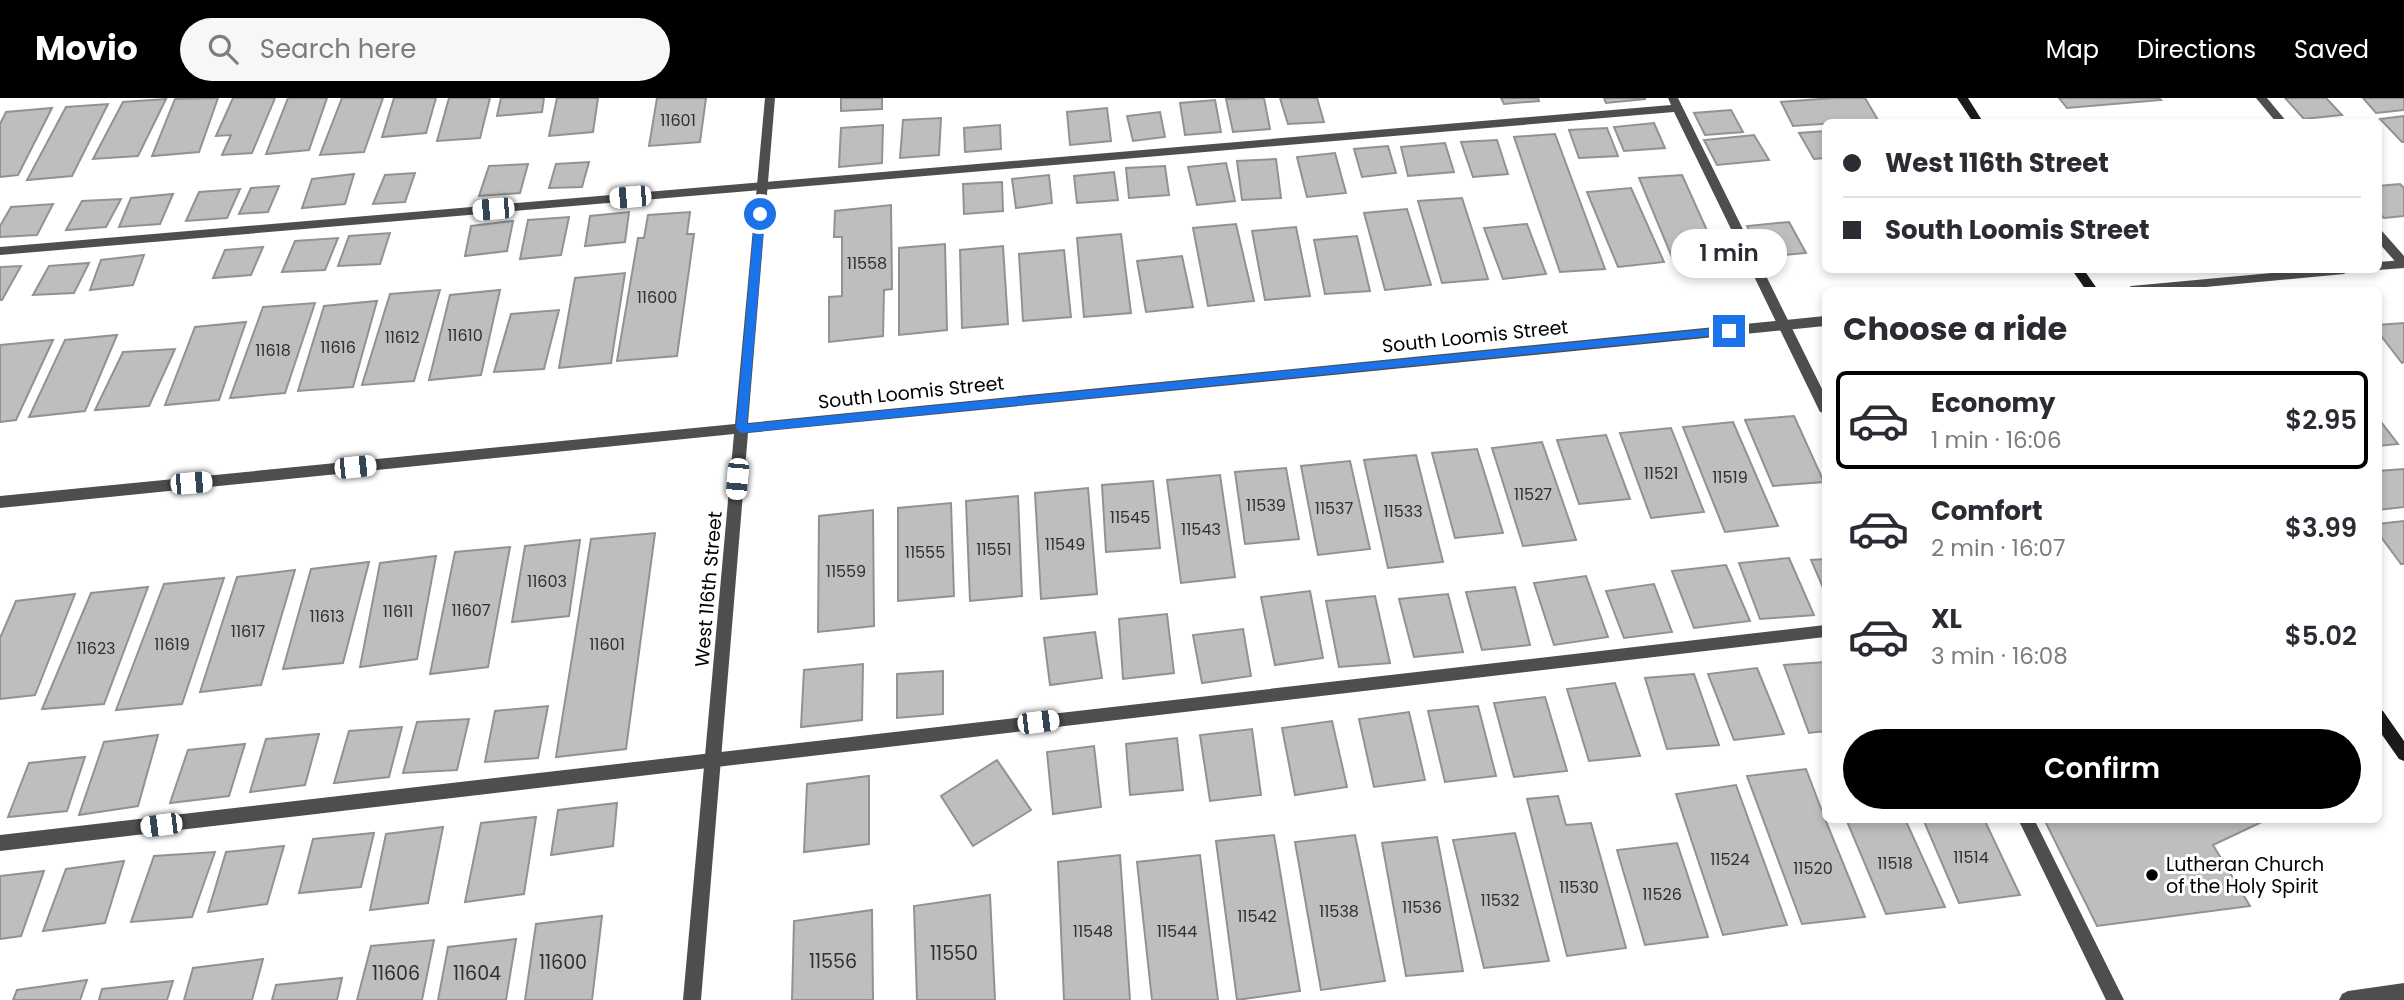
<!DOCTYPE html>
<meta charset="utf-8">
<style>
:root{--surface:#fff;--page:#f7f7f7;--text:#2b2b33;--muted:#7c7c81;--line:#e1e1e2;--accent:#000}
body{margin:0;font-family:Poppins,sans-serif;background:var(--page);color:var(--text);height:100vh;display:flex;flex-direction:column;font-size:26px;white-space:nowrap}
*{box-sizing:border-box;margin:0}
p{font-size:23px;color:var(--muted)}
.icon{flex:none;width:38px;height:38px;fill:none;stroke:currentColor;stroke-width:2;stroke-linecap:round;stroke-linejoin:round}
.map{position:relative;flex:1;overflow:hidden}
.sheet{position:absolute;left:1822px;top:189px;width:560px;height:536px;display:flex;flex-direction:column;background:var(--surface);border-radius:10px;box-shadow:0 4px 10px #0003}
.sheet>*{flex:none}
.hud{position:absolute;left:1822px;top:21px;width:560px;height:154px;border-radius:10px;box-shadow:0 4px 10px #0003;display:grid;align-content:center;height:154px;padding:0 21px;background:var(--surface)}
.end{position:absolute;width:32px;height:32px;margin:-16px;border:9px solid #1a73e8;background:#fff;box-shadow:0 0 0 4px #fff}
.from{border-radius:50%}
.bubble{position:absolute;height:49px;border-radius:24px;background:var(--surface);box-shadow:0 4px 10px #0003;font-size:23px;font-weight:600;line-height:49px;text-align:center}
.car{position:absolute;width:21px;height:42px;margin:-21px -10px;border-radius:9px;box-shadow:0 0 5px 2px #0007;background:linear-gradient(#fff 24%,#345 0 40%,#fff 0 76%,#345 0 86%,#fff 0)}
.hud b{display:flex;align-items:center;gap:24px;height:66px;font-size:26px}
.hud b+b{border-top:2px solid var(--line)}
.hud i{width:18px;height:18px;background:var(--text)}
ul{padding:0;list-style:none}
li{display:flex;align-items:center;gap:21px;height:98px;margin:0 14px 10px;padding:0 7px;border:4px solid transparent;border-radius:10px}
li div{flex:1}
li b{display:block;font-size:26px}
li em{font-style:normal;font-weight:600}
li.on{border-color:var(--accent)}
li>.icon{width:63px;height:63px;stroke-width:1.5}
h2{padding:0 21px;font-size:32px;line-height:84px}
.action{display:flex;gap:14px;margin-top:auto;padding:14px 21px}
.action a{flex:1;height:80px;border-radius:42px;background:var(--accent);color:#fff;font-size:28px;font-weight:600;line-height:80px;text-align:center}
header{display:flex;align-items:center;gap:42px;box-sizing:border-box;height:98px;padding:0 35px;background:var(--accent);color:#fff}
header strong{font-size:33px}
nav{display:flex;gap:38px;margin-inline-start:auto;font-size:24px}
.search{width:490px;height:63px;background:var(--page);display:flex;align-items:center;gap:18px;box-sizing:border-box;padding:0 24px;border-radius:38px;color:var(--muted);font-size:26px}
.map>svg:first-child{display:block}
.building{fill:#bebebe;stroke:#929292;stroke-width:2}
.lines{fill:none;stroke-linecap:round;stroke-linejoin:round}
.lane{fill:#4e4e4e;fill-rule:evenodd}
.street{fill:#4e4e4e;fill-rule:evenodd}
.secondary{fill:#1b1b1b;fill-rule:evenodd}
.route{fill:#1a73e8}
.poi-dot{fill:#000;stroke:#fff;stroke-width:2.5}
.labels{text-anchor:middle;stroke-width:6;stroke-linejoin:round;paint-order:stroke}
.number-label{font-size:16px;fill:#303030}
.street-label{font-size:19px;fill:#000;stroke:#fff}
.poi-label{font-size:19px;fill:#000;stroke:#fff;text-anchor:start}
.near-number-label{font-size:19px;fill:#303030}
</style>
<header>
<strong>Movio</strong>
<div class="search"><svg class="icon" aria-label="search" viewBox="0 0 24 24"><circle cx="10" cy="10" r="6"/><path d="M15 15l6 6"/></svg>Search here</div>
<nav><a>Map</a><a>Directions</a><a>Saved</a></nav>
</header>
<div class="map">
<svg width="2404" height="902" viewBox="0 0 2404 902">
<rect width="100%" height="100%" fill="#fff"/>
<path class="building" d="M218,0L199,54L152,58L175,1Z
M233,0H275L252,55L222,57L231,37L216,38Z
M288,0H327L309,52L266,56Z
M342,0H383L364,54L320,57Z
M394,0H436L426,35L382,39Z
M449,0H490L480,40L437,43Z
M501,0H544L542,14L497,18Z
M557,0H598L593,34L549,38Z
M657,0H706L700,44L649,48Z
M841,0H882V11L841,13Z
M1264,0L1270,31L1233,34L1226,1Z
M1280,0H1317L1324,24L1288,26Z
M1501,0H1538L1539,3L1504,6Z
M1604,0H1645V1L1606,5Z
M1833,0H1865L1878,22L1793,28L1781,4Z
M2059,0H2159L2161,2L2067,10Z
M2285,0H2326L2342,17L2304,21Z
M2363,0H2404V12L2376,15Z
M166,1L138,58L93,61L123,4Z
M1215,2L1221,34L1185,37L1180,5Z
M108,6L72,78L27,82L66,9Z
M52,10L18,77L0,79V26L6,14Z
M1107,10L1111,43L1070,47L1067,14Z
M1731,12L1743,34L1705,37L1694,15Z
M1160,14L1165,39L1133,43L1127,18Z
M2404,18V44H2402L2380,21Z
M941,20L939,57L900,60L903,22Z
M1654,25L1665,50L1624,53L1614,29Z
M883,27L882,65L839,69L841,30Z
M1000,27L1001,51L965,54L964,30Z
M1607,30L1618,58L1579,60L1569,32Z
M1825,33V60L1814,61L1799,35Z
M1555,36L1605,171L1560,174L1514,39Z
M1754,37L1769,62L1717,67L1704,42Z
M1497,42L1508,76L1473,79L1461,44Z
M1445,45L1454,74L1408,78L1401,49Z
M1388,48L1396,75L1362,79L1354,51Z
M1335,55L1346,95L1307,99L1297,59Z
M1276,61L1281,100L1242,102L1237,63Z
M589,64L582,89L549,90L556,66Z
M1226,65L1235,103L1197,107L1188,69Z
M528,66L520,95L479,98L489,68Z
M1165,68L1169,97L1129,100L1126,70Z
M1114,74L1118,102L1077,105L1074,78Z
M415,75L405,104L373,106L385,77Z
M354,76L345,106L302,110L312,81Z
M1049,77L1052,105L1016,110L1012,81Z
M1682,77L1719,159L1674,164L1639,80Z
M1002,84L1003,113L964,116L963,86Z
M2400,86L2404,90V118L2384,120L2378,114V88Z
M279,88L268,114L239,116L251,90Z
M1631,90L1664,164L1618,169L1587,94Z
M240,91L227,120L186,123L199,94Z
M173,96L160,126L119,129L131,100Z
M1462,100L1488,181L1442,185L1418,103Z
M121,101L106,129L66,132L82,103Z
M53,106L37,137L0,139V128L11,109Z
M891,107L892,191L884,192L883,238L829,244V199L842,198V139H834L835,113Z
M1407,111L1431,187L1385,192L1364,115Z
M629,114L625,144L585,148L590,118Z
M690,114L687,136H694L677,258L617,263L638,140H644L648,117Z
M569,119L561,157L520,161L528,122Z
M513,123L507,153L465,158L471,128Z
M1789,124L1806,155L1763,159L1747,128Z
M1236,126L1254,203L1208,208L1193,130Z
M1527,126L1546,176L1503,181L1484,130Z
M1296,129L1310,198L1265,202L1252,133Z
M390,135L380,166L338,168L349,138Z
M1121,136L1131,215L1084,219L1077,140Z
M1357,138L1370,193L1325,196L1314,142Z
M338,140L325,172L282,174L295,143Z
M945,146L947,232L899,237V150Z
M1003,148L1008,226L962,230L960,152Z
M263,149L251,177L213,180L225,152Z
M1064,152L1071,219L1023,223L1019,156Z
M144,157L133,187L90,192L101,162Z
M1182,158L1193,209L1146,214L1137,163Z
M89,165L74,195L33,197L49,168Z
M21,168L2,202H0V169Z
M625,175L611,265L559,270L575,180Z
M440,192L414,283L362,287L390,196Z
M500,192L481,277L429,282L450,197Z
M377,203L353,289L298,293L324,208Z
M315,205L285,295L230,300L263,209Z
M559,212L544,271L494,274L511,216Z
M246,224L219,302L165,307L195,229Z
M2404,225V264L2402,265L2378,234V227Z
M117,237L85,313L29,319L65,242Z
M53,242L16,322L0,324V247Z
M175,251L149,308L95,312L123,254Z
M1794,318L1824,384L1773,388L1745,322Z
M2378,320L2398,346L2378,348Z
M1733,324L1778,428L1725,434L1683,329Z
M1671,330L1704,414L1651,420L1620,335Z
M1606,337L1630,401L1579,406L1557,342Z
M1542,344L1576,442L1523,448L1492,350Z
M1477,351L1503,435L1455,440L1432,355Z
M1416,357L1443,464L1388,470L1364,362Z
M1350,363L1370,451L1318,457L1301,368Z
M1286,370L1299,441L1245,446L1235,374Z
M2404,371V409L2378,412V373Z
M1220,377L1235,479L1181,485L1167,382Z
M1153,383L1160,450L1106,454L1102,387Z
M1088,390L1097,496L1041,501L1035,395Z
M1018,398L1022,498L970,503L966,403Z
M951,405L954,498L898,503V410Z
M873,412L874,528L818,534L819,418Z
M2404,423V466H2401L2378,435V426Z
M655,435L626,651L556,659L591,441Z
M580,442L569,518L512,524L525,448Z
M510,449L488,569L430,576L455,454Z
M436,458L417,561L360,569L380,465Z
M1789,460L1814,517L1760,521L1739,465Z
M1825,461V494L1811,462Z
M369,464L343,565L283,571L311,471Z
M1726,467L1750,523L1694,530L1672,473Z
M295,472L261,587L200,594L237,479Z
M1586,478L1608,539L1554,547L1534,485Z
M224,480L182,606L116,612L164,486Z
M1654,486L1672,534L1624,540L1606,493Z
M148,489L104,606L42,611L91,495Z
M1515,489L1530,547L1482,552L1466,494Z
M1310,493L1323,560L1275,567L1261,499Z
M75,496L35,597L0,601V540L16,503Z
M1448,496L1463,554L1414,559L1399,501Z
M1375,498L1390,565L1339,569L1326,503Z
M1167,516L1174,575L1123,581L1119,521Z
M1243,531L1251,578L1202,585L1193,537Z
M1095,534L1102,580L1050,587L1044,540Z
M1825,564V633L1809,635L1784,567Z
M863,566L862,622L801,629L804,572Z
M1757,570L1784,636L1734,642L1708,576Z
M943,573V616L897,620V576Z
M1694,576L1719,647L1667,651L1645,580Z
M1615,585L1640,658L1589,663L1567,591Z
M1545,599L1567,673L1514,679L1494,605Z
M548,608L538,660L485,664L495,613Z
M1478,608L1496,678L1445,684L1428,613Z
M1409,614L1425,682L1374,689L1359,621Z
M469,621L457,672L403,675L417,624Z
M1332,623L1347,689L1295,697L1282,630Z
M402,629L389,679L334,685L349,633Z
M1252,631L1261,697L1210,703L1200,637Z
M319,636L305,687L250,694L266,641Z
M158,637L138,708L79,717L104,644Z
M1177,640L1183,692L1130,697L1126,646Z
M245,646L229,698L170,705L188,652Z
M1094,648L1101,709L1053,716L1047,654Z
M85,659L67,713L8,719L29,665Z
M997,662L1031,712L973,748L941,698Z
M1806,671L1825,721L1865,819L1802,826L1747,678Z
M869,678V746L804,754L807,686Z
M1736,687L1787,827L1723,837L1676,696Z
M1558,698L1566,727L1591,725L1626,850L1567,858L1527,701Z
M617,705L613,748L551,757L558,712Z
M536,719L524,796L465,804L481,725Z
M1846,721H1905L1945,809L1886,816Z
M1923,721H1984L2020,797L1959,805Z
M2044,721H2268L2213,747L2250,808L2097,828Z
M443,729L428,805L370,812L386,736Z
M374,735L361,789L299,795L313,741Z
M1515,735L1549,863L1484,870L1453,742Z
M1274,737L1300,893L1237,902L1216,743Z
M1355,737L1385,883L1321,892L1295,744Z
M1437,739L1463,873L1406,878L1382,745Z
M1677,745L1708,839L1645,847L1617,752Z
M284,748L267,806L208,814L226,754Z
M215,754L192,819L131,824L154,758Z
M1120,757L1130,902H1064L1058,764Z
M1200,757L1218,902H1152L1137,764Z
M124,763L105,825L43,833L66,771Z
M44,773L21,838L0,841V778Z
M990,797L995,902H917L914,808Z
M872,812L873,902H792L794,823Z
M602,818L592,902H525L536,826Z
M516,841L506,902H438L448,849Z
M434,842L422,902H357L371,848Z
M263,861L252,902H184L193,870Z
M342,880L337,902H272L276,887Z
M87,882L80,902H13L17,892Z
M173,883L167,902H99L102,891Z"/>
<g class="lines">
<path class="lane" d="M1668,0H1678L1825,297V315L1820,314L1818,310L1674,14L0,157V149L1671,7Z
M2256,0H2267L2287,24H2276Z
M2378,132L2382,133L2404,158V170L2400,169L2378,144Z
M1825,527V539L0,753V737Z
M2018,721H2034L2124,902H2106Z"/>
<path class="street" d="M765,0H775L748,325L1825,218V228L748,335L701,902H683L734,336L0,410V398L735,326Z
M2404,162V170L2378,172H2375H2378V164Z
M2303,172H2350L2344,176L2173,192H2125L2131,188Z
M2404,885V902H2339L2342,896L2348,893Z"/>
<path class="secondary" d="M1957,0H1968L1983,24H1973Z
M2072,172H2084L2098,192H2086Z
M2378,611L2383,613L2404,643V663L2399,661L2378,631Z"/>
</g>
<path class="route" d="M760,112L765,116L747,326L1729,229L1734,233L1729,236L741,335L736,330L755,116Z"/>
<circle class="poi-dot" cx="2152" cy="777" r="7"/>
<g class="labels">
<g class="number-label">
<text x="678" y="28">11601</text>
<text x="867" y="171">11558</text>
<text x="657" y="205">11600</text>
<text x="465" y="243">11610</text>
<text x="402" y="245">11612</text>
<text x="338" y="255">11616</text>
<text x="273" y="258">11618</text>
<text x="1661" y="381">11521</text>
<text x="1730" y="385">11519</text>
<text x="1533" y="402">11527</text>
<text x="1266" y="413">11539</text>
<text x="1334" y="416">11537</text>
<text x="1403" y="419">11533</text>
<text x="1130" y="425">11545</text>
<text x="1201" y="437">11543</text>
<text x="1065" y="452">11549</text>
<text x="994" y="457">11551</text>
<text x="925" y="460">11555</text>
<text x="846" y="479">11559</text>
<text x="547" y="489">11603</text>
<text x="471" y="518">11607</text>
<text x="398" y="519">11611</text>
<text x="327" y="524">11613</text>
<text x="248" y="539">11617</text>
<text x="172" y="552">11619</text>
<text x="607" y="552">11601</text>
<text x="96" y="556">11623</text>
<text x="1971" y="765">11514</text>
<text x="1730" y="767">11524</text>
<text x="1895" y="771">11518</text>
<text x="1813" y="776">11520</text>
<text x="1579" y="795">11530</text>
<text x="1662" y="802">11526</text>
<text x="1500" y="808">11532</text>
<text x="1422" y="815">11536</text>
<text x="1339" y="819">11538</text>
<text x="1257" y="824">11542</text>
<text x="1093" y="839">11548</text>
<text x="1177" y="839">11544</text>
</g>
<g class="street-label">
<text transform="translate(1475 238) rotate(-6)" y="7">South Loomis Street</text>
<text transform="translate(911 294) rotate(-6)" y="7">South Loomis Street</text>
<text transform="translate(708 491) rotate(-85)" y="7">West 116th Street</text>
</g>
<g class="poi-label">
<text x="2166" y="773">Lutheran Church<tspan x="2166" dy="22">of the Holy Spirit</tspan></text>
</g>
<g class="near-number-label">
<text x="954" y="862">11550</text>
<text x="833" y="870">11556</text>
<text x="563" y="871">11600</text>
<text x="396" y="882">11606</text>
<text x="477" y="882">11604</text>
</g>
</g>
</svg>
<i class="end from" style="left:760px;top:116px"></i>
<i class="end" style="left:1729px;top:233px"></i>
<div class="bubble" style="left:1671px;top:131px;width:116px">1 min</div>
<i class="car" style="left:630px;top:99px;rotate:265deg"></i>
<i class="car" style="left:493px;top:111px;rotate:265deg"></i>
<i class="car" style="left:355px;top:369px;rotate:84deg"></i>
<i class="car" style="left:737px;top:381px;rotate:185deg"></i>
<i class="car" style="left:191px;top:385px;rotate:85deg"></i>
<i class="car" style="left:1038px;top:624px;rotate:83deg"></i>
<i class="car" style="left:161px;top:727px;rotate:263deg"></i>
<div class="hud">
<b><i class="from"></i>West 116th Street</b>
<b><i></i>South Loomis Street</b>
</div>
<section class="sheet">
<h2>Choose a ride</h2>
<ul>
<li class="on"><svg class="icon" aria-label="car" viewBox="0 0 24 24"><path d="M5 17H2v-5l4-1 3-4h7l3 4 3 1v5h-3M9 17h6M6 11h13"/><circle cx="7" cy="17" r="2"/><circle cx="17" cy="17" r="2"/></svg><div><b>Economy</b><p>1 min · 16:06</p></div><em>$2.95</em></li>
<li><svg class="icon" aria-label="car" viewBox="0 0 24 24"><path d="M5 17H2v-5l4-1 3-4h7l3 4 3 1v5h-3M9 17h6M6 11h13"/><circle cx="7" cy="17" r="2"/><circle cx="17" cy="17" r="2"/></svg><div><b>Comfort</b><p>2 min · 16:07</p></div><em>$3.99</em></li>
<li><svg class="icon" aria-label="car" viewBox="0 0 24 24"><path d="M5 17H2v-5l4-1 3-4h7l3 4 3 1v5h-3M9 17h6M6 11h13"/><circle cx="7" cy="17" r="2"/><circle cx="17" cy="17" r="2"/></svg><div><b>XL</b><p>3 min · 16:08</p></div><em>$5.02</em></li>
</ul>
<div class="action"><a>Confirm</a></div>
</section>
</div>
